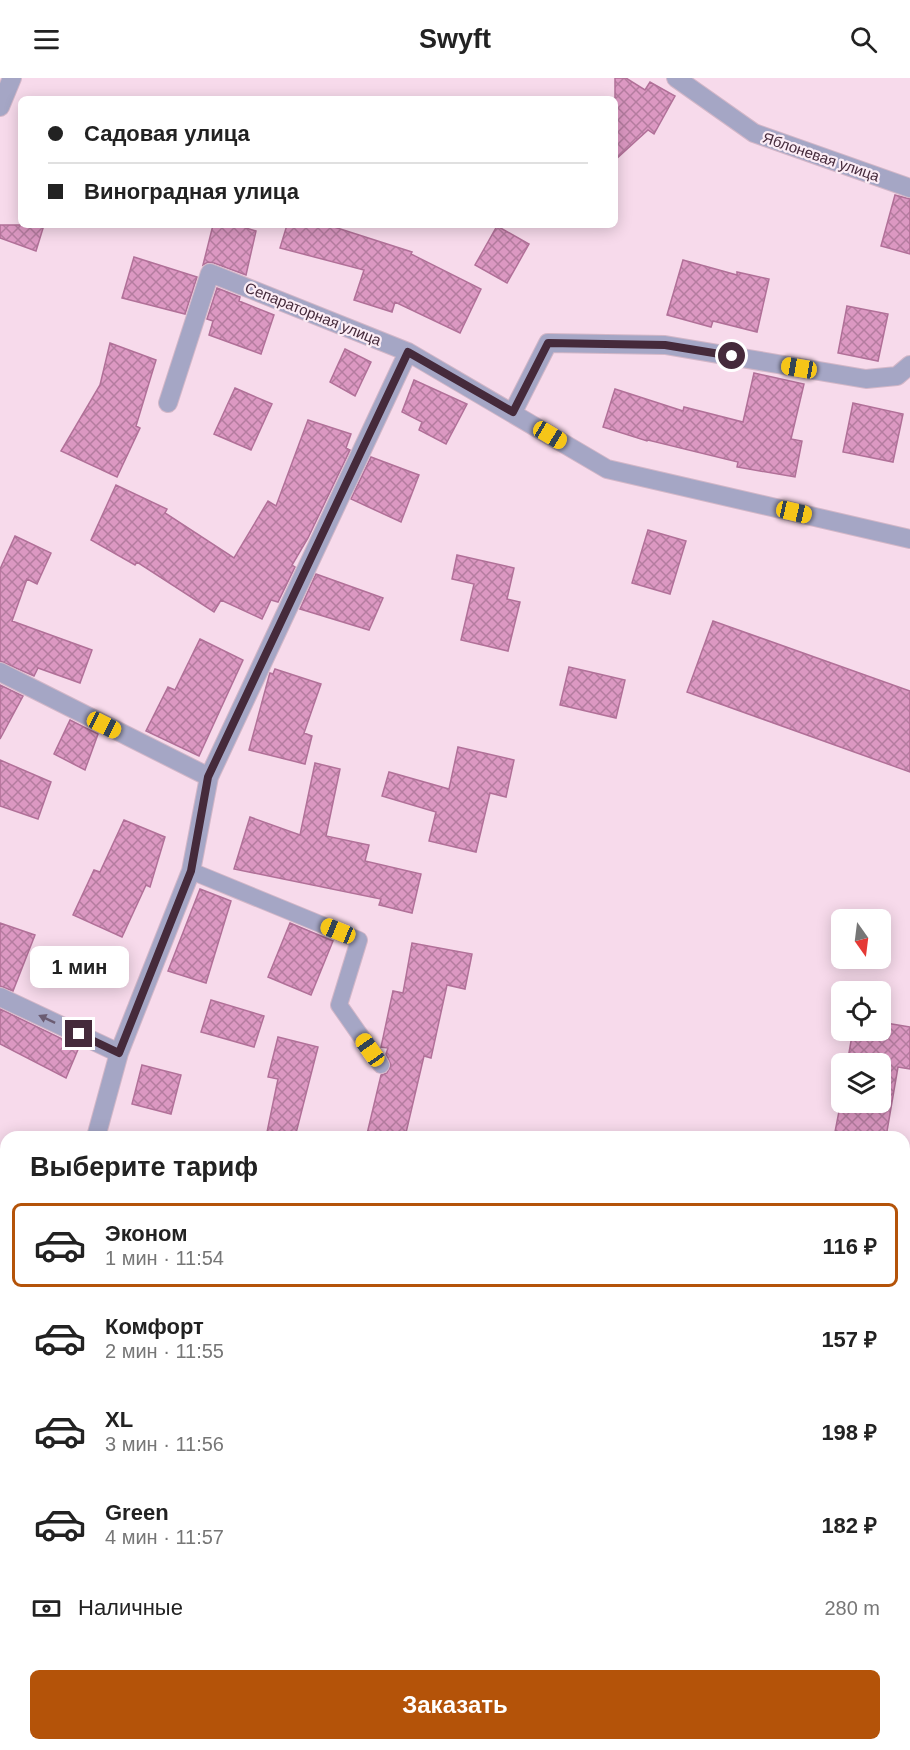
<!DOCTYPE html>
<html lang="ru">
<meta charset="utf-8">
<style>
:root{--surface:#fff;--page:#f6f6f6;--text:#222;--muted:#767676;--line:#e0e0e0;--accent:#b45309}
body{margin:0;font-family:Helvetica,sans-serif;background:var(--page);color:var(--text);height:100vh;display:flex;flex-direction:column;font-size:22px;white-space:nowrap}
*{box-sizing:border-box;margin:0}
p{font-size:20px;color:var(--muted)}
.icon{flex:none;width:33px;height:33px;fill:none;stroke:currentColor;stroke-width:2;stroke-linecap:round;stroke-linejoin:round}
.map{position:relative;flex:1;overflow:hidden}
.side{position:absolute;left:0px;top:1053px;width:910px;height:620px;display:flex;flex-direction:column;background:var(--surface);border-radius:18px 18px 0 0;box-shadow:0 3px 15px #0003}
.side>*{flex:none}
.guide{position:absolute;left:18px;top:18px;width:600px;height:132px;border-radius:9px;box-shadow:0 3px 15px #0003;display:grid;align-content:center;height:132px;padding:0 30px;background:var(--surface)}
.needle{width:39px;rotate:166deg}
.controls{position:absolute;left:831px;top:831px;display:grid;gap:12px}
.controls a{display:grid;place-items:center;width:60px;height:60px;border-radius:9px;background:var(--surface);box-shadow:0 3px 15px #0003;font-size:30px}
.end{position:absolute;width:27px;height:27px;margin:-14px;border:8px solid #452a3b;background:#fff;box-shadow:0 0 0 3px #fff}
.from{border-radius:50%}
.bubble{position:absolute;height:42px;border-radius:9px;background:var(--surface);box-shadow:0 3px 15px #0003;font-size:20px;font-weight:600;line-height:42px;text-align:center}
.car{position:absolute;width:18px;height:36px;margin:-18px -9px;border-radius:8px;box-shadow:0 0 4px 2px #0007;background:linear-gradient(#f5c518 24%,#345 0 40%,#f5c518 0 76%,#345 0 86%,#f5c518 0)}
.guide b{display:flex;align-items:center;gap:21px;height:57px;font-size:22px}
.guide b+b{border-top:2px solid var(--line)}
.guide i{width:15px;height:15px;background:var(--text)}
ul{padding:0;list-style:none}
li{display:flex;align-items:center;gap:18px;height:84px;margin:0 12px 9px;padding:0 18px;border:3px solid transparent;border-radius:9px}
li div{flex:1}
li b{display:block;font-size:22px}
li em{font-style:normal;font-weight:600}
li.on{border-color:var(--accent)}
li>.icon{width:54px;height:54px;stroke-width:1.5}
h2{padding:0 30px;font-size:27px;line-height:72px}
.pay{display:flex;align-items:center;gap:15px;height:66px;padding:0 30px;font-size:22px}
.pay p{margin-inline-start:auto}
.cta{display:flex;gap:12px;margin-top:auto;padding:12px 30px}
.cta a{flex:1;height:69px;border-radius:9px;background:var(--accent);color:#fff;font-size:24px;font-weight:600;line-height:69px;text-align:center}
header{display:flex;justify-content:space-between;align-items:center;height:78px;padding:0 30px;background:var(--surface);font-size:27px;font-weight:600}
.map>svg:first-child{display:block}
.building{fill:url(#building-cross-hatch);stroke:#b17098;stroke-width:1.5}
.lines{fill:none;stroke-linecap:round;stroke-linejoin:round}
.lane-casing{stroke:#d3b7c8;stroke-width:18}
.street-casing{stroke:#d3b7c8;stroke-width:20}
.lane{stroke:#a5a6c5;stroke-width:16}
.street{stroke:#a5a6c5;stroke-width:18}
.oneway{fill:#6b5c72}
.route{stroke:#452a3b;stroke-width:8}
.labels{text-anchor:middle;stroke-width:4.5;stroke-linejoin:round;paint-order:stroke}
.street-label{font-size:15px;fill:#452a3b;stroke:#fbecf5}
</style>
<header><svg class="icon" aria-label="menu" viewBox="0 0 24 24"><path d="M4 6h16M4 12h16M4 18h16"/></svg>Swyft<svg class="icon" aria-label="search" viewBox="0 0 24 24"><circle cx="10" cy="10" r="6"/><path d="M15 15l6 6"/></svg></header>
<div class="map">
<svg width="910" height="1672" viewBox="0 0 910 1672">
<defs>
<pattern id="building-cross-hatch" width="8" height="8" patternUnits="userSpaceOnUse" patternTransform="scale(1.5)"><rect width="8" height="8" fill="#dc98c2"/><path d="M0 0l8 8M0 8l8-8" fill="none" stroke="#b47c9f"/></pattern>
</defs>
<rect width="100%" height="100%" fill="#f7daeb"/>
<path class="building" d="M615,0H626L645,12L650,4L675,18L654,56L648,52L615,82Z
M895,117L910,121V176L881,168Z
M0,147H44L36,173L0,160Z
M213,147H236L256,153L246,197L214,185L208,184L203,187Z
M287,147H328L412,174L411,176L481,211L460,255L395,224L392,234L354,222L364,192L280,170Z
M497,148L529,166L507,205L475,187Z
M134,179L197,199L185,236L122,220Z
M683,182L737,197V194L769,201L757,254L713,243L711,249L667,237Z
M217,210L240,219L239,223L274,237L261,276L209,257L213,243L207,241Z
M847,228L888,236L878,283L838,275Z
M110,265L156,282L136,348L140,350L117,399L61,373L100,307Z
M345,271L371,284L355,318L330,304Z
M754,295L804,306L791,361L802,363L795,399L737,389L738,384L648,362L647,363L603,349L615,311L683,333L684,329L743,344Z
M414,302L467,326L446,366L419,352L422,344L402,334Z
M235,310L272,326L251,372L214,356Z
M853,325L903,336L893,384L843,374Z
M308,342L351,356L346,370L350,372L308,460L292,487L295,489L278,524L271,522L262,541L221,522L214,534L137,484L135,487L91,462L116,407L167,431L165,435L234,480L268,423L276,428Z
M371,379L419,397L401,444L351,421Z
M648,452L686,463L670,516L632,505Z
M15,458L51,475L37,506L27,501L12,543L92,572L80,605L38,590L34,598L0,583V491Z
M457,477L514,490L507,521L520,524L508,573L461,562L474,506L452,501Z
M316,496L383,520L369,552L300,531Z
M713,543L910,613V694L687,614Z
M200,561L243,582L199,678L146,653L168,609L175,612Z
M569,589L625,602L616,640L560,627Z
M275,591L321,606L304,655L312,658L305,686L249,672L269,598L270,595L273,596Z
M0,607L23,618L0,661Z
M70,642L98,656L85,692L54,676Z
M458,669L514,682L506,719L490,715L476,774L429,763L436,734L382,718L389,694L449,711Z
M0,682L51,704L38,741L0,728Z
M315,685L340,691L326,758L369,767L365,783L421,796L412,835L379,827L381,821L234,791L250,739L300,757Z
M124,742L165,759L150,809L146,807L122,859L73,837L94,792L100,794Z
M200,811L231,823L206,905L168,893Z
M0,845L35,857L13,913L0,908Z
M290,845L333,863L311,917L268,899Z
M412,865L472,876L465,911L447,907L431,980L424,978L405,1059H380L367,1056L381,997L387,995L391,987L386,976L388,970L381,969L393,913L403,915Z
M211,922L264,938L254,969L201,954Z
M0,931L79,969L66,1000L0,966Z
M880,944L910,949V991L898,989L886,1059H834L842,1018V1024H880V986H847L853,952H880Z
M278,959L318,969L295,1059H266L278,1001L268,999Z
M142,987L181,997L171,1036L132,1026Z"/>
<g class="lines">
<g class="lane-casing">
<path id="lane" d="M191,793L359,862L339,927L381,987
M252,1672L253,1666"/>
</g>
<g class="street-casing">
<path id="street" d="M676,0L754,55L910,110
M0,29L12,0
M168,325L210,195L408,274L607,391L910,461
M513,334L548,265L665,267L866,301L897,298L910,287
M0,594L209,699
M0,919L119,975
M96,1059L119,975L191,793L209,699L408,274
M0,1224L6,1227
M0,1371L6,1355"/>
</g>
<use href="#lane" class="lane"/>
<use href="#street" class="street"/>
</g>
<defs><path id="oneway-solid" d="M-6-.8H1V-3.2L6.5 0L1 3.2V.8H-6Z" transform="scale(1.5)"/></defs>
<use class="oneway" href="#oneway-solid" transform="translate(47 941) rotate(-155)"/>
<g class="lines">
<path class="route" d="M79,956L119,975L191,793L208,699L408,274L513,334L548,265L665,267L732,278"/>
</g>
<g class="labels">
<g class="street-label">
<text transform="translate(821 79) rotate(19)" y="5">Яблоневая улица</text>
<text transform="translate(313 236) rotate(22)" y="5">Сепараторная улица</text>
</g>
</g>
</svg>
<div class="controls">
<a><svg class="needle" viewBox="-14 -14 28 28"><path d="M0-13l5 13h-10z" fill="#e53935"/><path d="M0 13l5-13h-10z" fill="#767676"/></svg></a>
<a><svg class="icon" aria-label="locate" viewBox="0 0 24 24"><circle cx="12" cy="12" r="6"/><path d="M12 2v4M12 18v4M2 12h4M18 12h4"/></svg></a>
<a><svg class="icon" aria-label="layers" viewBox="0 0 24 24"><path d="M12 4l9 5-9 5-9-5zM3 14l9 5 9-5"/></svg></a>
</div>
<i class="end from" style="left:732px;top:278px"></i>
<i class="end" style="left:79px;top:956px"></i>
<div class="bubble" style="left:30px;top:868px;width:99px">1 мин</div>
<i class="car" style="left:799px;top:290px;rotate:280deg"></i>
<i class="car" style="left:550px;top:357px;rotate:121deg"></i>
<i class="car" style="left:794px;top:434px;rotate:103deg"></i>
<i class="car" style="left:104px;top:647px;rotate:117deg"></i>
<i class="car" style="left:338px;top:853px;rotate:292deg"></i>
<i class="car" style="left:370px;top:972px;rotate:325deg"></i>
<div class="guide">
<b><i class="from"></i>Садовая улица</b>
<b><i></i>Виноградная улица</b>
</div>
<section class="side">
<h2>Выберите тариф</h2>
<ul>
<li class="on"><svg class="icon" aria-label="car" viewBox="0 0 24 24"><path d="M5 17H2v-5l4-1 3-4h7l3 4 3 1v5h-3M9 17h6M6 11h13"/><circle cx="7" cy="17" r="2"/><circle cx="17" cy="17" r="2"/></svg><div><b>Эконом</b><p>1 мин · 11:54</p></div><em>116 ₽</em></li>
<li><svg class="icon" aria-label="car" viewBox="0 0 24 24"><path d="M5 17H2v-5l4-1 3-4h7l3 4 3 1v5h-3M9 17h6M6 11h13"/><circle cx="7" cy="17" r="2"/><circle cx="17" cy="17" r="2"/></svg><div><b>Комфорт</b><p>2 мин · 11:55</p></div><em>157 ₽</em></li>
<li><svg class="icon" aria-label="car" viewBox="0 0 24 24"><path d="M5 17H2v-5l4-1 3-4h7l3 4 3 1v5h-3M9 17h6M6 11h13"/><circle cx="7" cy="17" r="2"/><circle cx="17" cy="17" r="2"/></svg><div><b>XL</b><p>3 мин · 11:56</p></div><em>198 ₽</em></li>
<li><svg class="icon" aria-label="car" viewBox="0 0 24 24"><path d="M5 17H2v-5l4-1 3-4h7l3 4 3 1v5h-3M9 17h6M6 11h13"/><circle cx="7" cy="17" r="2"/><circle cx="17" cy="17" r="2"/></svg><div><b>Green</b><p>4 мин · 11:57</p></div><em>182 ₽</em></li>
</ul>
<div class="pay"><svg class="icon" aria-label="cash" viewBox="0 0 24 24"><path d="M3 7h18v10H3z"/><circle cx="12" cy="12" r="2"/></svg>Наличные<p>280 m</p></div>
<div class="cta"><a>Заказать</a></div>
</section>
</div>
